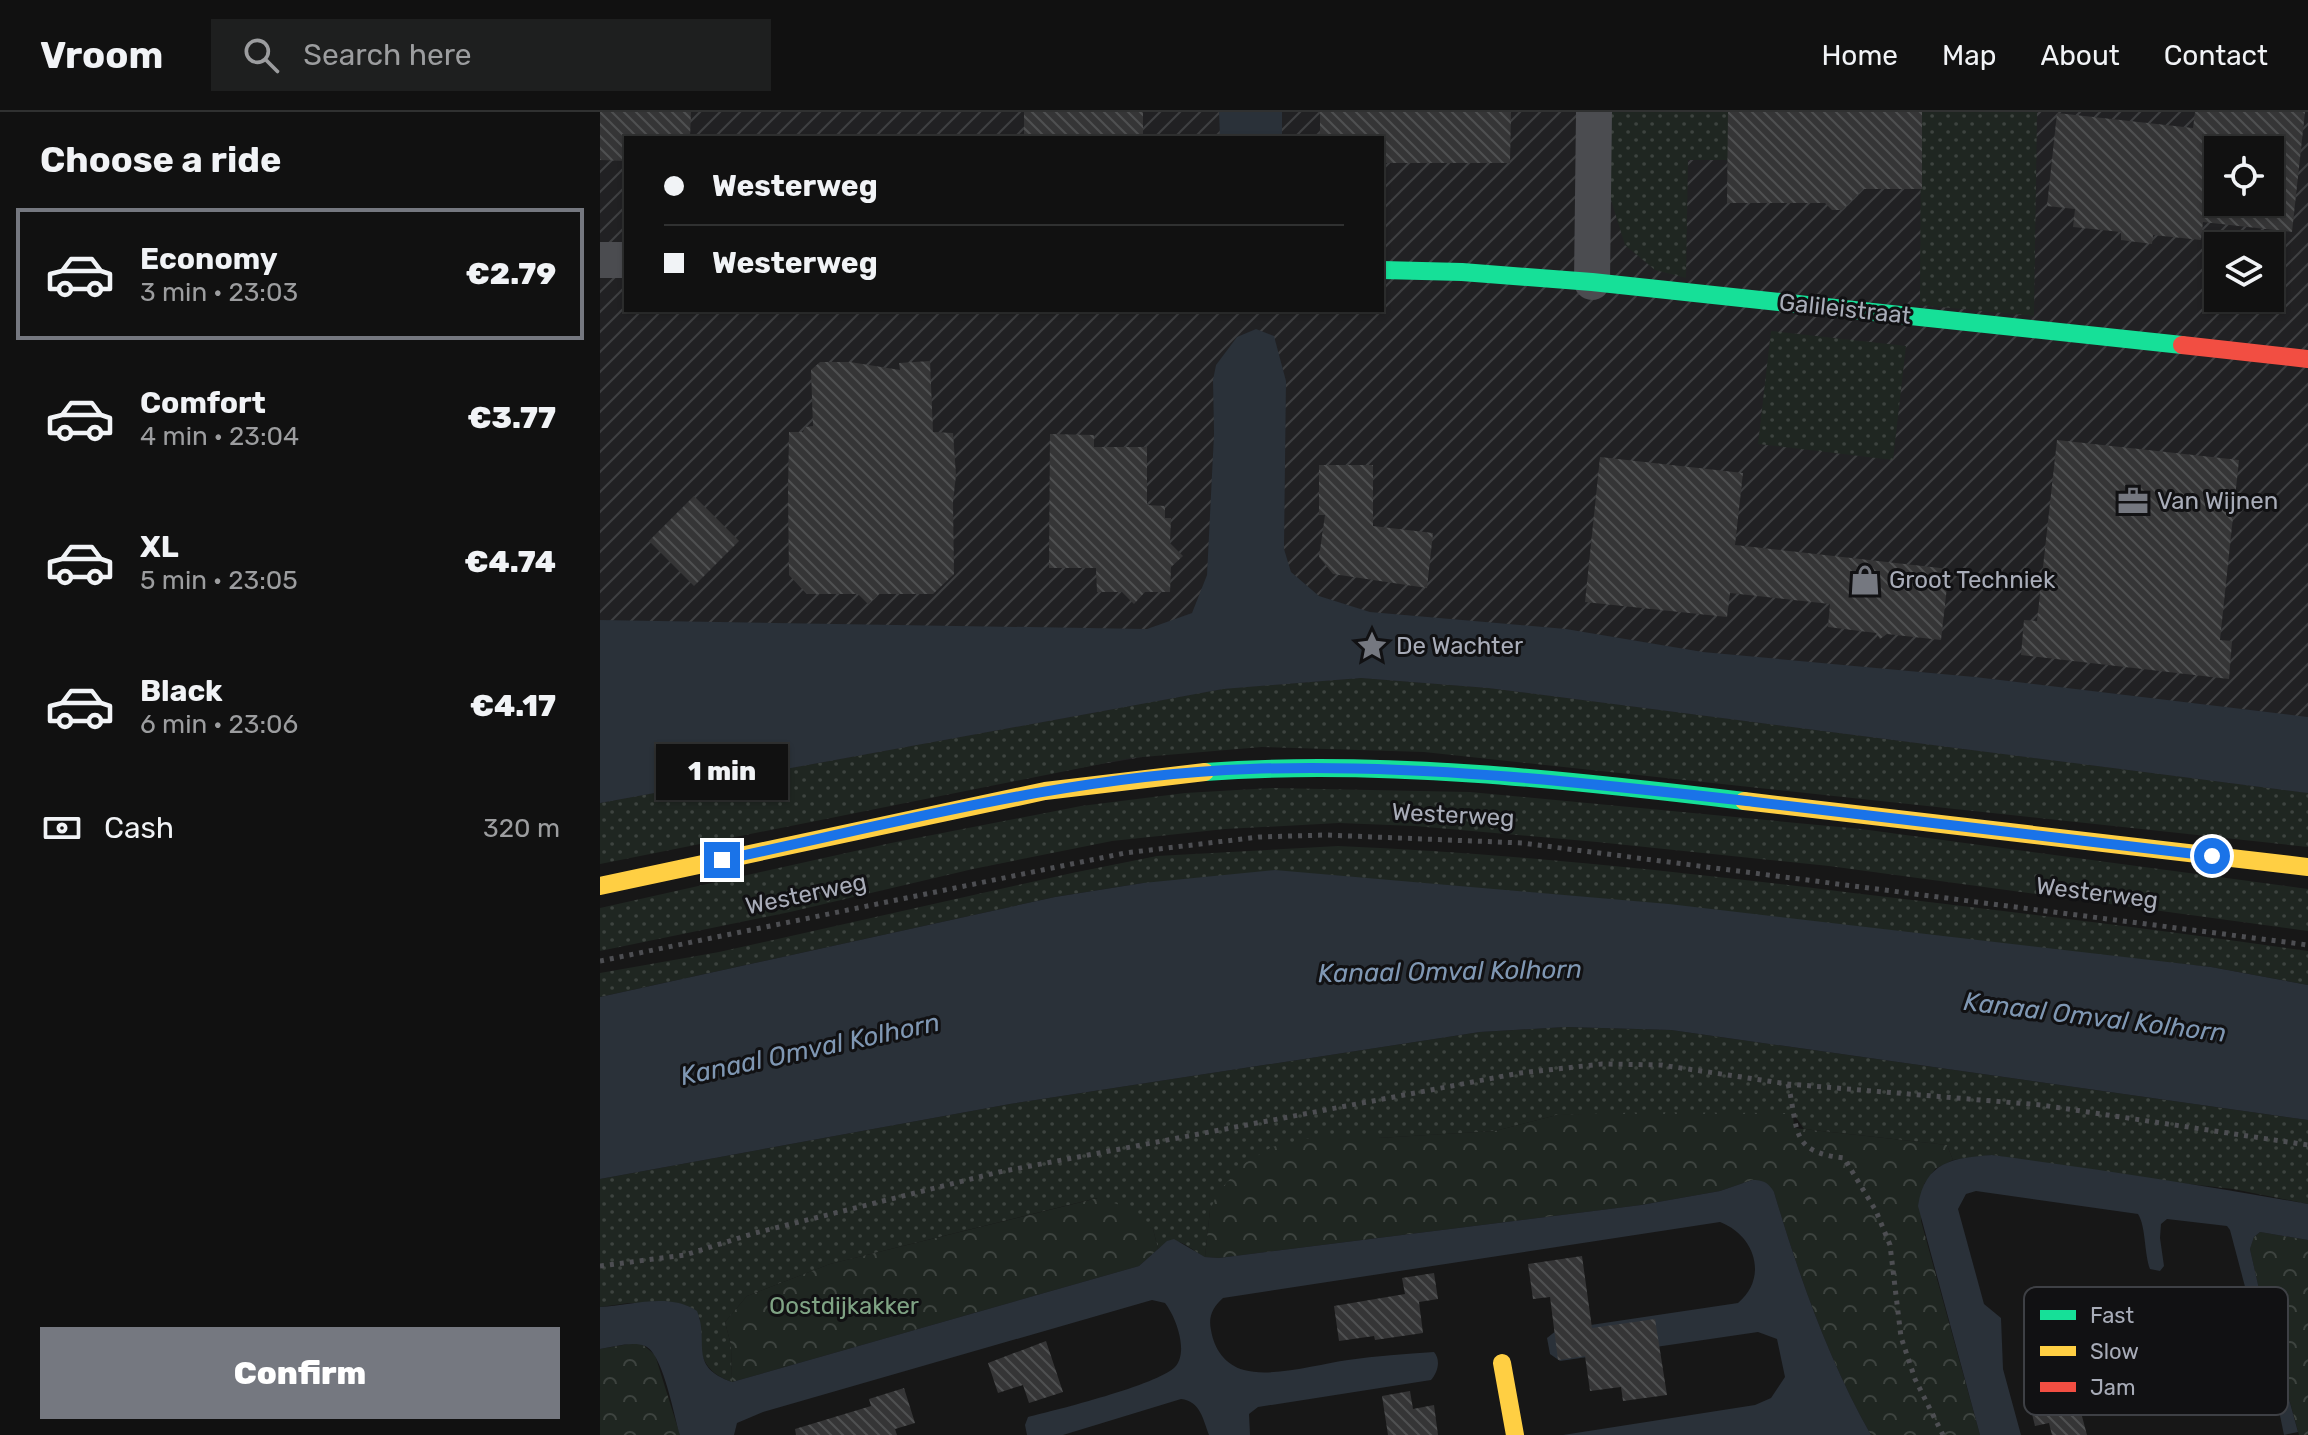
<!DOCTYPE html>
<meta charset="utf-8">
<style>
:root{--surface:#111;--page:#1e1f1f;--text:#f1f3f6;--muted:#9c9d9f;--line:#303131;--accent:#757880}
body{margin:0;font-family:Rubik,sans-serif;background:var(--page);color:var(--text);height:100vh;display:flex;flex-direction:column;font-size:30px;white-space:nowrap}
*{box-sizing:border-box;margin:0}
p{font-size:26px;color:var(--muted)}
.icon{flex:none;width:44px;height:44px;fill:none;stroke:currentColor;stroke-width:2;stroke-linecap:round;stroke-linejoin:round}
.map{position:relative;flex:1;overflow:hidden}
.drawer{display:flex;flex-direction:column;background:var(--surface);width:600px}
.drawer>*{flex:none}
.hud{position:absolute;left:24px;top:24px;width:760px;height:176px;border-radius:0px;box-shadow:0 2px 6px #0004,0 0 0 2px var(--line);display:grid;align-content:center;height:176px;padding:0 40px;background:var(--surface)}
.tools{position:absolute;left:1604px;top:24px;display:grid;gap:16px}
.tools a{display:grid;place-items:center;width:80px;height:80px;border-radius:0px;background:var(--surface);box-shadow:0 2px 6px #0004,0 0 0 2px var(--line);font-size:40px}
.end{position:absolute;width:36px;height:36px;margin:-18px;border:10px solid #1a73e8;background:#fff;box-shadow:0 0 0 4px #fff}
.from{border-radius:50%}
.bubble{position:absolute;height:56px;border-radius:0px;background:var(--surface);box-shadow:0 2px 6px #0004,0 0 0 2px var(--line);font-size:26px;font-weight:800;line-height:56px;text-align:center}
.hud b{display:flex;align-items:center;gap:28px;height:76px;font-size:30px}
.hud b+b{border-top:2px solid var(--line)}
.hud i{width:20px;height:20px;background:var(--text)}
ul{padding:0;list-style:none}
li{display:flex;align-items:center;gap:24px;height:132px;margin:0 16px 12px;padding:0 24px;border:4px solid transparent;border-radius:0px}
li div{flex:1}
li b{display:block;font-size:30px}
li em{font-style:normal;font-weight:800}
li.selected{border-color:var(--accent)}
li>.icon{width:72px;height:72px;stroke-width:1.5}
h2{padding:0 40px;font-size:36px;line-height:96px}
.pay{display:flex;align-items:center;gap:20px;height:88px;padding:0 40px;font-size:30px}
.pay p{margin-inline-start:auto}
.action{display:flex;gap:16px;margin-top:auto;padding:16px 40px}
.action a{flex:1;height:92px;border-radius:0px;background:var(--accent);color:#fff;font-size:32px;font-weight:800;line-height:92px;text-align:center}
header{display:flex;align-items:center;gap:48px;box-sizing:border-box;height:112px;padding:0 40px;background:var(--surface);border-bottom:2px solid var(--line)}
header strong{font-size:38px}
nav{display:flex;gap:44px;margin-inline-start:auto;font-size:28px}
.search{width:560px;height:72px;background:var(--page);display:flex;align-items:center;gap:20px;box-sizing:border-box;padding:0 28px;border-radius:0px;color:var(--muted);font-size:30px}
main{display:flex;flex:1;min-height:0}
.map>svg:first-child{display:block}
.industrial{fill:url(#industrial-furrows);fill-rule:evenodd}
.grass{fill:url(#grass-dots)}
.forest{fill:url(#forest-crowns)}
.water{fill:#2a3139}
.building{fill:url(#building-back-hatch);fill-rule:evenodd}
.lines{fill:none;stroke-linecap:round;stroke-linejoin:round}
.path{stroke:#4d4e52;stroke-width:5;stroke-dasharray:4 6;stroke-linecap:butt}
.street{stroke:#4b4c50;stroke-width:36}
.fast{stroke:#16e098;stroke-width:18}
.slow{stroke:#ffcf43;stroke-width:18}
.jam{stroke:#f24e42;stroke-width:18}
.route{stroke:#1a73e8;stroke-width:10}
.labels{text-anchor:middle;stroke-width:6;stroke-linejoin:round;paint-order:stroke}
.street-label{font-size:24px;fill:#a8acb8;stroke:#111113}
.poi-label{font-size:24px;fill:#a8acb8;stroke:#111113;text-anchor:start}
.park-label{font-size:24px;fill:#7fa384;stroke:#111113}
.water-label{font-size:26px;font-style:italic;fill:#7f97b3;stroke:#111113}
.key{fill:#111113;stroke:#3e4045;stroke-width:2}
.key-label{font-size:22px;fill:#a8acb8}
</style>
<header>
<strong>Vroom</strong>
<div class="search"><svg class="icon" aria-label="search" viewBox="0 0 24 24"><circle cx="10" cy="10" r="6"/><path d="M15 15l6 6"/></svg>Search here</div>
<nav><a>Home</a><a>Map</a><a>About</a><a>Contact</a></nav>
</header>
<main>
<section class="drawer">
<h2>Choose a ride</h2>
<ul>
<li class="selected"><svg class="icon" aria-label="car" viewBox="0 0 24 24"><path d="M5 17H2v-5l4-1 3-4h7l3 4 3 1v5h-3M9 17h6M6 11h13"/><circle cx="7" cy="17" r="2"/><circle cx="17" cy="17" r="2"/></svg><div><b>Economy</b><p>3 min · 23:03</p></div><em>€2.79</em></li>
<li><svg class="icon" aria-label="car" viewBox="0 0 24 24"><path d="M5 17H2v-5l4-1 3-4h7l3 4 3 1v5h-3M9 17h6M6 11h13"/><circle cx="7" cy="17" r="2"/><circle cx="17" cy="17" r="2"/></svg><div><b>Comfort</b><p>4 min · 23:04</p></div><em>€3.77</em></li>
<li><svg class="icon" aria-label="car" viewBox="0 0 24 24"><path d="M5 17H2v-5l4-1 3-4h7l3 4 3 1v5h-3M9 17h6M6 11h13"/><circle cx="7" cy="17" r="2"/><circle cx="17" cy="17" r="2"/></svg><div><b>XL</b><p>5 min · 23:05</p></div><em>€4.74</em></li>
<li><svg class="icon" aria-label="car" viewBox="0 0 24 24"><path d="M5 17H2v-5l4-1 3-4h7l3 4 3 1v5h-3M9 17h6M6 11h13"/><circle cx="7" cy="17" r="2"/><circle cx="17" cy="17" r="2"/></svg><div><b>Black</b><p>6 min · 23:06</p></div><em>€4.17</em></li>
</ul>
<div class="pay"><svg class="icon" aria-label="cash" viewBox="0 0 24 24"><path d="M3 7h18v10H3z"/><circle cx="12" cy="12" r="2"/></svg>Cash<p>320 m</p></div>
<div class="action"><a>Confirm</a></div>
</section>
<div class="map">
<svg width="1708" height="1323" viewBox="0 0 1708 1323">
<defs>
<pattern id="industrial-furrows" width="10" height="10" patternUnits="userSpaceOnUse" patternTransform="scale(2)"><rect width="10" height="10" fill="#212123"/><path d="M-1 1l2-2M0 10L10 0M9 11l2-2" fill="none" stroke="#3e3f41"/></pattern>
<pattern id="grass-dots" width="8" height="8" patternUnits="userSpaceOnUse" patternTransform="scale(2)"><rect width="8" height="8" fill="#1f2621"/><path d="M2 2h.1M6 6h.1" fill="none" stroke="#3d433f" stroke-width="1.8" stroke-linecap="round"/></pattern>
<pattern id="forest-crowns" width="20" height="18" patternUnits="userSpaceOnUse" patternTransform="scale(2)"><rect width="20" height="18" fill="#1f2621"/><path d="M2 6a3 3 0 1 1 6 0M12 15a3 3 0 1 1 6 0" fill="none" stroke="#3d433f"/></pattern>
<pattern id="building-back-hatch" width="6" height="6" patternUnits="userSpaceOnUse" patternTransform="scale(2)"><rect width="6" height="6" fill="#353536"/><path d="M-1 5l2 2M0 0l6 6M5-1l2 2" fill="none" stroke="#4f5051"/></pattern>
</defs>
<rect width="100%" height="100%" fill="#171717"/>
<path class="industrial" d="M0,0H1708V713L805,600L0,738ZM26,26H782V198H26ZM1618,38H1670V90H1618ZM1618,134H1670V186H1618Z"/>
<path class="grass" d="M1007,0H1128V48H1088L1086,166L1055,158L1025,133L1007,75Z
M1321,0H1437L1434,204L1320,193Z
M1171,219L1306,234L1293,348L1158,332Z
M761,566L888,576L1708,681V735L824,640L662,635L531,646L0,752V691L623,577Z
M672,676L870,680L1261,717L1708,777V819L1229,754L997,730L815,714L739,711L625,717L512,729L373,757L190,800L0,839V796L291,731L481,694L585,681Z
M738,734C908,741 1076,759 1245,780C1399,798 1554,817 1708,839V873L1611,855L1532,847L543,771L455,785L0,885V861L119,840L472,761L557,744Z
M966,915L1071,918L1708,1008V1092L1633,1077L1536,1066L1392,1043L1353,1048L1347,1033L1204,1017L1193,1001L957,1003L895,1019L778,1026H710L610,1098L605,1145C585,1135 578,1120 558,1137L553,1117L497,1086L230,1152L147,1184L125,1210L131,1233L132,1270C100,1259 98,1238 100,1206L79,1191H29L0,1195V1067L410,992L880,920Z"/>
<path class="forest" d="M1047,1000L1193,1001L1194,1016L1347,1033L1353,1048L1335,1057L1324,1072L1321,1109L1380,1323H1271C1228,1247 1199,1164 1174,1080L1152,1068L1120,1079L1041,1093L619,1146L605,1145L610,1098L618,1080L645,1051L672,1035L710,1026H778L895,1019L957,1003Z
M498,1086L520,1093L553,1117L558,1137L539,1154L132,1270L131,1233L125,1210L147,1184L230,1152Z
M1660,1120L1708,1128V1323H1699L1659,1177L1650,1137L1654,1125Z
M29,1232H42L55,1243L80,1323H0V1237Z"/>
<path class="water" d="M619,0H682V26H620Z
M656,217L674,224L686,269L684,437L691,460L719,484L770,500L966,517L1103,540L1375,565L1708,605V681L888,576L761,566L623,577L0,691V508L547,517L592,501L607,463L614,322L613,268L616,253L637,225Z
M675,758L1069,792L1611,855L1708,873V1008L1071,918L966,915L880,920L410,992L0,1067V885L455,785L543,771Z
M1392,1043C1497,1057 1603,1073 1708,1092V1128L1660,1120L1654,1125L1650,1137L1659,1177L1698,1320L1684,1323L1677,1289L1675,1288L1630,1118L1627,1114L1567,1107L1561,1112L1560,1126L1564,1154L1560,1159L1550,1157C1544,1141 1546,1114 1538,1102L1376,1079L1366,1082L1358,1097L1384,1192L1401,1206L1403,1257L1421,1323H1380L1318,1094C1325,1049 1353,1046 1392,1043Z
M1152,1068C1163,1068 1168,1070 1174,1080C1199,1164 1228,1247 1271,1323H963L1155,1293L1171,1286L1185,1265L1177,1227L1158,1220L960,1249L950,1242L947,1226L957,1218L1138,1191C1168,1166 1156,1124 1120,1110L623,1186C613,1195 608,1204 611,1218C614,1237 625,1253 644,1258C672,1266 719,1252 748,1248C776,1244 805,1242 834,1240C841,1248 838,1260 831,1268L658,1295L649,1302L650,1323H609C603,1307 600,1289 581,1287L463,1323H427L425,1313L428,1305C456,1298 557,1273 575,1255C589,1240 576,1205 565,1191L552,1188L163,1300L137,1311L134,1323H80C74,1304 63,1241 45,1234C32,1229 14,1235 0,1237V1195C30,1194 69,1180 97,1199C110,1231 87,1254 132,1270L539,1154L567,1129L574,1127L605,1145L619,1146L1041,1093L1120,1079Z"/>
<path class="building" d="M0,0H91L90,26H26V49L0,48Z
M424,0H543V26H424Z
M720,0H911L910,51H782V26H720Z
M1128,0H1322V77H1263L1242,98H1232L1225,91H1127Z
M1595,0H1705L1692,120L1603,110L1601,128L1553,123L1552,132L1521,128V120L1473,115L1475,97L1447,94L1457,1L1593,16ZM1618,38H1670V90H1618Z
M330,249L333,320L353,321L356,363L353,390L354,462L333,482H279L268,492L258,482H207L189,463L188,381L189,320H203L205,315L213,314L211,258L220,250H250L300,258L299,251Z
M450,322L494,323V335H547V393L565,394V406H571L570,431L583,444L571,455L570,480H545L534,492L522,480H497L496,456H449Z
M1457,328L1639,348L1620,528L1632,529L1629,567L1421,543L1424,508L1437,509Z
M1000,345L1143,361L1135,433L1349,457L1341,528L1287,522L1280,527L1276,521L1228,515L1230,492L1130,481L1127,505L985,490Z
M719,353H773V414L833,421L827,476L733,462L719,445L725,403H719Z
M94,384L139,429L94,474L49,429Z
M982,1144L992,1216L1055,1207L1067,1283L1023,1289L1021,1275L990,1279L985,1244L958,1248L950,1185L933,1187L928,1152Z
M834,1161L838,1187L819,1190L823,1221L775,1228L774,1224L739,1229L734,1194L805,1182L802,1166Z
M1512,1214L1518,1236L1592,1216L1605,1252L1643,1243L1654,1289L1624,1296L1621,1285L1606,1289L1604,1280L1589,1284L1584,1265L1479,1293L1487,1323H1452L1449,1311L1435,1314L1423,1266L1492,1248L1485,1220Z
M446,1229L463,1280L429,1291L423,1273L398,1281L388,1251Z
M304,1276L315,1311L295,1317L297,1323H196L195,1317L271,1294L269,1287Z
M810,1279L813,1297L834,1293L838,1323H788L782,1284Z"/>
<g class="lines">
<path class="path" d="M0,849L525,741L659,725L725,723L922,731L1708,833
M1188,972C1199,1018 1189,1040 1244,1046L1276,1099L1290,1133L1301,1225L1315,1267L1343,1323
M0,1154L85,1143L155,1121L399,1060L920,961L1002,952L1061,953L1188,972L1441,993L1708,1033"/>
<path class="street" d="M0,148H26
M992,170L994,0"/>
<path class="fast" d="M782,158L862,160L992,170L1582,233
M605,660C780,647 970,668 1144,689"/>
<path class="slow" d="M1144,689L1708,755
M0,774L445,679L605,660
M902,1251L915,1323"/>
<path class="jam" d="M1582,233L1708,247"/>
</g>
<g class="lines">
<path class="route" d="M122,748C296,711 471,663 650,657C818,651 988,671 1155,690C1307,708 1460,726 1612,744"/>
</g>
<defs>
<g id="office-bare" transform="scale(2.4)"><path d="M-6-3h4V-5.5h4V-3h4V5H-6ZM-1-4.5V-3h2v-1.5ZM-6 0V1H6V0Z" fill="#757880" stroke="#111113" stroke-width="2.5" paint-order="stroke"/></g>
<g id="shop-bare" transform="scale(2.4)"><path d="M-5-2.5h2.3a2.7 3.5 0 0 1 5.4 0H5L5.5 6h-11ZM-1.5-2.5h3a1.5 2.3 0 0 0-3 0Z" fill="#757880" stroke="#111113" stroke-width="2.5" paint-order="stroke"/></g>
<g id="sight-bare" transform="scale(2.4)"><path d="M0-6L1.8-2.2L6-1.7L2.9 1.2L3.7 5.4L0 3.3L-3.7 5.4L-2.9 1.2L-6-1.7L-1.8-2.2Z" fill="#757880" stroke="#111113" stroke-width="2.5" paint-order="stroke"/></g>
</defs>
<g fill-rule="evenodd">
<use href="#office-bare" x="1533" y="389"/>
<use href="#shop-bare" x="1265" y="468"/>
<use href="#sight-bare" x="772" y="534"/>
</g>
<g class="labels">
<g class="street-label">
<text transform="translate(1245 197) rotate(6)" y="8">Galileistraat</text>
<text transform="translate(853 703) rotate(3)" y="8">Westerweg</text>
<text transform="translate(1497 781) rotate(7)" y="8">Westerweg</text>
<text transform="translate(206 782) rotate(-12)" y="8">Westerweg</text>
</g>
<g class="poi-label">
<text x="1557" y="397">Van Wijnen</text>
<text x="1289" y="476">Groot Techniek</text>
<text x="796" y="542">De Wachter</text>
</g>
<g class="park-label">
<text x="244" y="1202">Oostdijkakker</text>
</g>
<g class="water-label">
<text transform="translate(850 859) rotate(-1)" y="9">Kanaal Omval Kolhorn</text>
<text transform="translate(1495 905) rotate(7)" y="9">Kanaal Omval Kolhorn</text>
<text transform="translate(210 937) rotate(-12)" y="9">Kanaal Omval Kolhorn</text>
</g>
</g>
<rect x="1424" y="1175" width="264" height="128" rx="12" class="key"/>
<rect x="1440" y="1198" width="36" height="10" fill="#16e098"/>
<rect x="1440" y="1234" width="36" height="10" fill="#ffcf43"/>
<rect x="1440" y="1270" width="36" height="10" fill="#f24e42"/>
<g class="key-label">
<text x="1490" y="1211">Fast</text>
<text x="1490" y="1247">Slow</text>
<text x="1490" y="1283">Jam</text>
</g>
</svg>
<div class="tools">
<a><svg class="icon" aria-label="locate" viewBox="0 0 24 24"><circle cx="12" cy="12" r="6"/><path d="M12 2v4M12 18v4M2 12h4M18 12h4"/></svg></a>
<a><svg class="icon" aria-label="layers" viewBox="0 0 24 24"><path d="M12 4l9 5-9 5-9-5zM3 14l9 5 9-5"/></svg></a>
</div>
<i class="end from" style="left:1612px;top:744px"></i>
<i class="end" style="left:122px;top:748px"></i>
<div class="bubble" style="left:56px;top:632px;width:132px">1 min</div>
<div class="hud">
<b><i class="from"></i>Westerweg</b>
<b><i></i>Westerweg</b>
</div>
</div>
</main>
